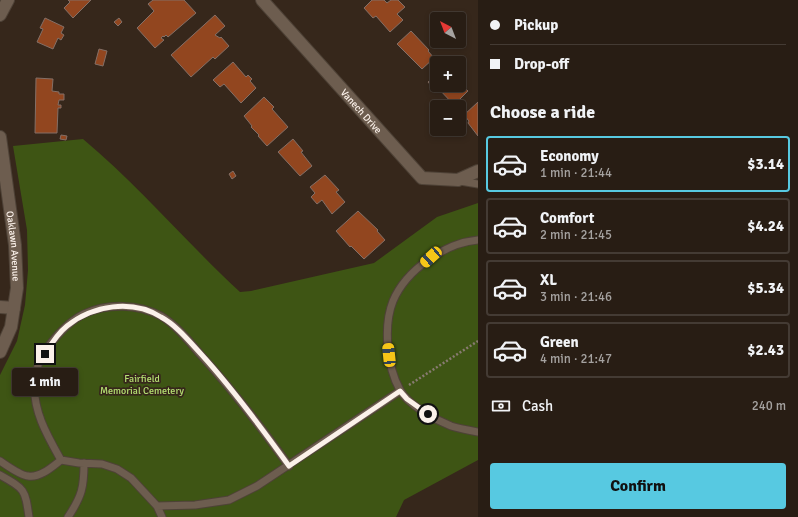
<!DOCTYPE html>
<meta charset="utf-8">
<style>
:root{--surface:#281d14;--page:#342a22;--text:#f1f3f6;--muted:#a5a2a0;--line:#443b34;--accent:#57c9e1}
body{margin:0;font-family:Signika,sans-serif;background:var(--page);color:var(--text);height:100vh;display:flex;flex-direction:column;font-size:15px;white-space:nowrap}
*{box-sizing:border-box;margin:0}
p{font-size:13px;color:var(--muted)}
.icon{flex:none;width:22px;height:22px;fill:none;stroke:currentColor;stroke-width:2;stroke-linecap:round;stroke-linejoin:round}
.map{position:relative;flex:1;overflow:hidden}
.sheet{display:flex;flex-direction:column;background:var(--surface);width:320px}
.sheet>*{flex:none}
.hud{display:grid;align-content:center;height:88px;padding:0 12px;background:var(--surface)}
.needle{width:26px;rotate:318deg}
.controls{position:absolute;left:430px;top:12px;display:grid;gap:8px}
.controls a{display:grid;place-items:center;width:36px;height:36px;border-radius:4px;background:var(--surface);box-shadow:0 2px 6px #0003,0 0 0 1px var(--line);font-size:20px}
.end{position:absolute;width:18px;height:18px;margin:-9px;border:5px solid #fbf1ea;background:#111;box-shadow:0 0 0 2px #111}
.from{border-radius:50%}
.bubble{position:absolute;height:28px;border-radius:4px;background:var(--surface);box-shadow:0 2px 6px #0003,0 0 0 1px var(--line);font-size:13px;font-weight:800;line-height:28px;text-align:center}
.car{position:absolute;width:12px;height:24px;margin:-12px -6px;border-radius:5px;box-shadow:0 0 3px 1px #0007;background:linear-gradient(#f5c518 24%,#345 0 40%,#f5c518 0 76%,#345 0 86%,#f5c518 0)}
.hud b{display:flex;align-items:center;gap:14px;height:38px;font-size:15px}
.hud b+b{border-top:1px solid var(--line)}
.hud i{width:10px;height:10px;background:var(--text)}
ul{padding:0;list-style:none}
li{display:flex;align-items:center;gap:12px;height:56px;margin:0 8px 6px;padding:0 4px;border:2px solid var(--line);border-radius:4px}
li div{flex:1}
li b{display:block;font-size:15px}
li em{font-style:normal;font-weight:800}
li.current{border-color:var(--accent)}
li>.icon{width:36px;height:36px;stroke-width:1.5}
h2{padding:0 12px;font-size:18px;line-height:48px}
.pay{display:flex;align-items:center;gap:10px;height:44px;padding:0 12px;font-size:15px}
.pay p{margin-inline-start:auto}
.cta{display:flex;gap:8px;margin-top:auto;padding:8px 12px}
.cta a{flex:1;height:46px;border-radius:4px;background:var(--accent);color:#111;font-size:16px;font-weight:800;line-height:46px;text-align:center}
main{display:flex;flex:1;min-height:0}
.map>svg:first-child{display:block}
.green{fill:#3e5514}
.building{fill:#92461f;stroke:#846f66}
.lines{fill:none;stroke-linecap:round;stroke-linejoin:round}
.service-casing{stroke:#4e4237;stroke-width:9}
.minor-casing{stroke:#4e4237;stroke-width:14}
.tertiary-casing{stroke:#4e4237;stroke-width:14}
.path{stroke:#887b71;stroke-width:2.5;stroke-dasharray:2 2;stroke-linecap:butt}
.service{stroke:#6d5d4f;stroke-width:7}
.minor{stroke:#6d5d4f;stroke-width:12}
.tertiary{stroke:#6d5d4f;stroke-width:12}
.route{stroke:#fbf1ea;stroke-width:5}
.labels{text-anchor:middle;stroke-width:3.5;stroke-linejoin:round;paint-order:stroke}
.street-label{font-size:10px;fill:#fbf1ea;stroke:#36271b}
.park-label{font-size:10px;fill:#b6e073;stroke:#36271b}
</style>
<main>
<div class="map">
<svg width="478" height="517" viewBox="0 0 478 517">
<rect width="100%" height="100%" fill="#36271b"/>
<path class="green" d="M83,139C139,186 186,242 240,292L251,291L374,263L437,217L478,203V460L404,500L396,517H0V375L17,341L25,305L28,270L27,230L13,146Z"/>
<path class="building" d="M68,0H91L73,18L64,8L70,2Z
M153,0H184L196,13L168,37L166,35L164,37L163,36L161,38L164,40L155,48L137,28L154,11L148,4Z
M372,0H384L387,3L391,0H398L405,7L397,14L403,20L390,32L376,16L373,18L364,8Z
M215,15L225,26L215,35L220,38L221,37L229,46L215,59L213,57L191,77L171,55Z
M45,18L64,27L61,33L64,35L61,40L58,38L53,49L37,42L43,29L40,28Z
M119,18L122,22L118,26L114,22Z
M411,31L429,50L428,51L434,58L422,69L397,44Z
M99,49L107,51L103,66L95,64Z
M233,62L246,77L248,75L252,79L250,81L256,88L241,103L224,84L220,87L213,80Z
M437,74V85H459V82L468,91L454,105L437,87L434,89L428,82Z
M36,78L53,79L52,91L59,92V94H64V100H59L58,105H61V108H58L57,133H35Z
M264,97L274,107L272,109L288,127L267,146L258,136L259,135L251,127L252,126L244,116Z
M478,102V136L468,123L469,121L464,115Z
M61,135L67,136L66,140L60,139Z
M293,139L303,151L301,152L312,166L300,176L278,152Z
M233,171L236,176L232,179L229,174Z
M325,175L339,190L336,192L345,202L332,214L322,200L317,204L311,197L315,193L310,187Z
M358,211L378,230L377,231L385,240L364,259L351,246L350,247L336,231Z"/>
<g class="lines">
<g class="service-casing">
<path id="service" d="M460,181L478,184
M478,240C445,243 406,270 393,301C383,326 387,367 400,390C408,405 436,420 451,426C460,429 469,430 478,432
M0,461C6,465 21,476 28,476C40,478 52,467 61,460
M289,466C261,427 232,389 200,354C189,341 176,325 161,316C138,304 108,303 84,314C67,322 47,345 39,362C37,368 36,377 35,383C32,410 48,437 61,460L79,463L102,464L117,469L131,478L157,506L195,505L229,500L257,486L400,391
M0,475C25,489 25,489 29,517
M157,506L162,517
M68,517C82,496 84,487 84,463"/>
</g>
<g class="minor-casing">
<g id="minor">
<path id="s1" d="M262,0L422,178L458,180L478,171"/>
<path d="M0,307L14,308"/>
</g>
</g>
<g class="tertiary-casing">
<g id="tertiary">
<path d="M0,15L8,0"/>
<path id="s2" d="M0,137L15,245L17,288L11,327L0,352"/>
</g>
</g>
<path class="path" d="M409,385L478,341"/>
<use href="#service" class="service"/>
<use href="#minor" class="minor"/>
<use href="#tertiary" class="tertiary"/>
</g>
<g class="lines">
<path class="route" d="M45,354C51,344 58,333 67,326C93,305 132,299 161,317C176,325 189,341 201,354C233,389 261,427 289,466L400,391L407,399L428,414"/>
</g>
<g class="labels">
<g class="street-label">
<text dy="4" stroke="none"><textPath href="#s1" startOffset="149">Vanech Drive</textPath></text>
<text dy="4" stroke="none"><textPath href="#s2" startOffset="110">Oaklawn Avenue</textPath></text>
</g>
<g class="park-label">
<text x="142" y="382">Fairfield<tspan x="142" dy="12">Memorial Cemetery</tspan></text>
</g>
</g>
</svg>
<div class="controls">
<a><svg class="needle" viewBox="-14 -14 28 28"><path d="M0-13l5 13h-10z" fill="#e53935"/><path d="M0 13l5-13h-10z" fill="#a5a2a0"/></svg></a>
<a>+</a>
<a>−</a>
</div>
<i class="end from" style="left:428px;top:414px"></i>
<i class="end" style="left:45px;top:354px"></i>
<div class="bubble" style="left:12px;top:368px;width:66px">1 min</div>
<i class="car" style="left:431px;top:257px;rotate:228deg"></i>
<i class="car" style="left:389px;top:355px;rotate:354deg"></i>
</div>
<section class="sheet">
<div class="hud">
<b><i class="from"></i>Pickup</b>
<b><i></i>Drop-off</b>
</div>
<h2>Choose a ride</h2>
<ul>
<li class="current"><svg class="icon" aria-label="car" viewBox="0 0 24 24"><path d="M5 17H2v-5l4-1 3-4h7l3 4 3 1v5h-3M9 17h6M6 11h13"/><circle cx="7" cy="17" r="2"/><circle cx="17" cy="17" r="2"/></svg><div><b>Economy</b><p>1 min · 21:44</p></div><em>$3.14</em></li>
<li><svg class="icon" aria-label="car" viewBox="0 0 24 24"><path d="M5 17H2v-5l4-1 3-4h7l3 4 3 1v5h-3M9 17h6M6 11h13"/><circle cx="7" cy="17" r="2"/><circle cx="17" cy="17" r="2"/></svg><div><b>Comfort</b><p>2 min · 21:45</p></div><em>$4.24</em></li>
<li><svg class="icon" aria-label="car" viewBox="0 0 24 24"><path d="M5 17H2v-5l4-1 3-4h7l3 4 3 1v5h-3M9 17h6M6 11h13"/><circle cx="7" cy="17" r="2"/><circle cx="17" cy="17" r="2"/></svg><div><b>XL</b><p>3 min · 21:46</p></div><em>$5.34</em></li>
<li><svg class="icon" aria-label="car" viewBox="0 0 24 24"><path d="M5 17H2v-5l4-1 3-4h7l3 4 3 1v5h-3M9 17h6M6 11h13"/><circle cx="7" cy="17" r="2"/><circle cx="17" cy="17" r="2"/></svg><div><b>Green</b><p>4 min · 21:47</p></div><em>$2.43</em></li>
</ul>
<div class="pay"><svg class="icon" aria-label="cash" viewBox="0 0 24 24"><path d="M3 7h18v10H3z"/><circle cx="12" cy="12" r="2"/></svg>Cash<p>240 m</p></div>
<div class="cta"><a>Confirm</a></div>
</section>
</main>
